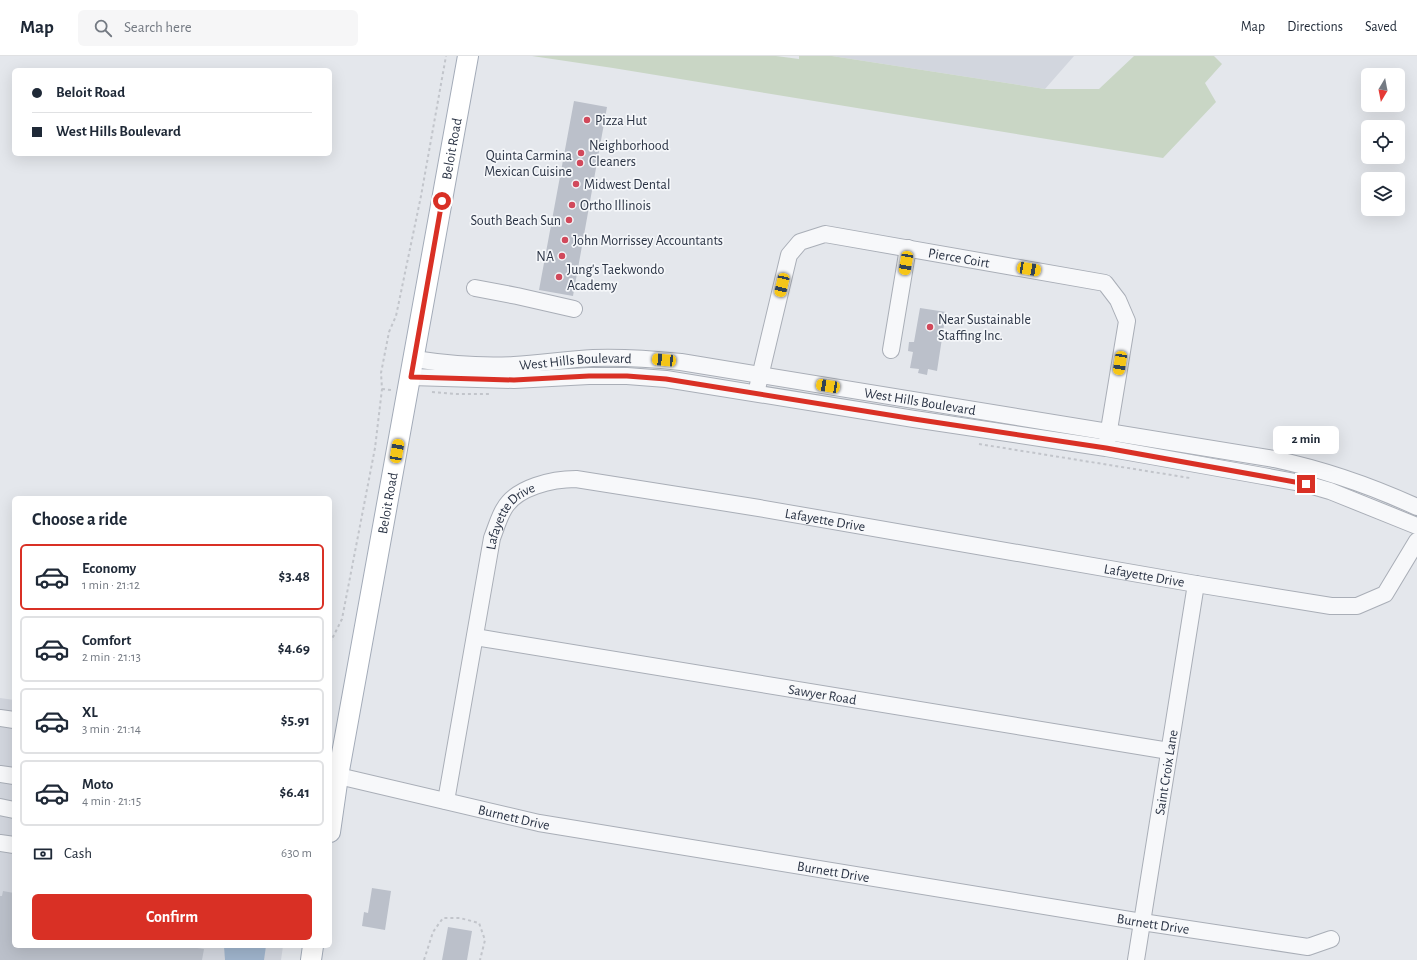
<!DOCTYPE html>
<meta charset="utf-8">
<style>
:root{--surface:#fff;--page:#f6f6f7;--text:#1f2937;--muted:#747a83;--line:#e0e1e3;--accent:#d93025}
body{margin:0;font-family:"Alegreya Sans",sans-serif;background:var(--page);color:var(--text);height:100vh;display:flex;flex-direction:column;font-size:15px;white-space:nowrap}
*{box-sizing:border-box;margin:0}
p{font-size:13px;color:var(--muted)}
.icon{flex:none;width:22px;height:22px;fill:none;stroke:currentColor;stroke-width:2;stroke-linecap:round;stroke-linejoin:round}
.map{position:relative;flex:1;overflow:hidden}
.drawer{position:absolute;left:12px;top:440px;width:320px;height:452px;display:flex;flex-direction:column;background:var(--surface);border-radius:6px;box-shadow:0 4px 16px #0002}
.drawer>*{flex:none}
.banner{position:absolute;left:12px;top:12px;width:320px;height:88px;border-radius:6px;box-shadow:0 4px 16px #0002;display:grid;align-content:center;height:88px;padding:0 20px;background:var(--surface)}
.needle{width:26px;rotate:190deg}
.buttons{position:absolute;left:1361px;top:12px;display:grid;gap:8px}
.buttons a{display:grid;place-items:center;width:44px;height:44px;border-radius:6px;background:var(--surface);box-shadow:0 4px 16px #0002;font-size:20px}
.end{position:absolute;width:18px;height:18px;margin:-9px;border:5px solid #d93025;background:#fff;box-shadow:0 0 0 2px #fff}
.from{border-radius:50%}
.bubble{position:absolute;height:28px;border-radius:6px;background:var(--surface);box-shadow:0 4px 16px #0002;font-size:13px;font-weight:600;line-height:28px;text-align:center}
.car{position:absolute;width:12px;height:24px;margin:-12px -6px;border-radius:5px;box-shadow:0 0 3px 1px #0007;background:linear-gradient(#f5c518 24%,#345 0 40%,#f5c518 0 76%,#345 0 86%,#f5c518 0)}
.banner b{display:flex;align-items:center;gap:14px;height:38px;font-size:15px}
.banner b+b{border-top:1px solid var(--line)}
.banner i{width:10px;height:10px;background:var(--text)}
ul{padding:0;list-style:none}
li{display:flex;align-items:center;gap:12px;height:66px;margin:0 8px 6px;padding:0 12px;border:2px solid var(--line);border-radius:6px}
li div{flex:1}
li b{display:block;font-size:15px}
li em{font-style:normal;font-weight:600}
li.current{border-color:var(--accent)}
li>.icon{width:36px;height:36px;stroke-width:1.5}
h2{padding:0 20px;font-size:18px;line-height:48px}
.pay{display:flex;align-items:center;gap:10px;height:44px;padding:0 20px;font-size:15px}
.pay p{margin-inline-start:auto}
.primary-button{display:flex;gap:8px;margin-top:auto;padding:8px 20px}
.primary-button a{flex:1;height:46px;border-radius:6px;background:var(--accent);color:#fff;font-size:16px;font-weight:600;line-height:46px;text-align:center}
header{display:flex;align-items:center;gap:24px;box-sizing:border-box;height:56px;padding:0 20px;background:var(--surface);border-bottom:1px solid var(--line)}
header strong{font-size:19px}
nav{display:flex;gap:22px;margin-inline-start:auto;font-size:14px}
.search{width:280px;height:36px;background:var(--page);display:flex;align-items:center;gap:10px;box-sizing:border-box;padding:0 14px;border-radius:6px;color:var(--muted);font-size:15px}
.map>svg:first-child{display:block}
.built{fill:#d2d6de}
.green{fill:#c9d6c5}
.water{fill:#9fb4cc}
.building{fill:#bbc0ca}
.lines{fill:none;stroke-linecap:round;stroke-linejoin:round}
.minor-casing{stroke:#a9aeb7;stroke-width:18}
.major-casing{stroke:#a3abb8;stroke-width:22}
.path{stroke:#c2c5cb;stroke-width:2;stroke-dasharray:3 3;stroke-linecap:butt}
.minor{stroke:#f7f8fa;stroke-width:16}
.major{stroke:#fff;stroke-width:20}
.route{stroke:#d93025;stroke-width:5}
.poi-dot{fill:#d1495b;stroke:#f4f6f9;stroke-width:1.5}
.labels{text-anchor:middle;stroke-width:3.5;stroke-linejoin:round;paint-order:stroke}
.poi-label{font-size:14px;fill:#2b3445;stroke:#f4f6f9;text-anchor:start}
.street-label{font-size:14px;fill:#2b3445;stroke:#f4f6f9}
</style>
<header>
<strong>Map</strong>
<div class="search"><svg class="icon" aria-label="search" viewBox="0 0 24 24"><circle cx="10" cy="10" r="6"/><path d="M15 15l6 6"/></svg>Search here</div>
<nav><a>Map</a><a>Directions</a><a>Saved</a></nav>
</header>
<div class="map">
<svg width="1417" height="904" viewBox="0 0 1417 904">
<rect width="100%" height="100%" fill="#e4e7ec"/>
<path class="built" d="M832,0H1074L1045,33Z
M0,642L14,644V890H283L281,904H0Z"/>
<path class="green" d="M532,0H776L799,3V0H832L1045,33H1099L1134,0H1214L1222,8L1205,27L1216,46L1163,102L613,12Z"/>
<path class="water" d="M224,890H266L264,904H225Z"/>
<path class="building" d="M574,45L607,51L573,240L539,234Z
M920,252L946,256L937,315L928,313L927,319L918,317L919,313L910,312L913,296L908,295L909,286H914Z
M372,832L391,835L385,874L362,870L364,856L368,857Z
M3,835L14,837V890H184L204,893L202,904H0V840H2Z
M448,871L472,875L467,904H442Z"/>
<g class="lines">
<g class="minor-casing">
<g id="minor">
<path d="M475,232L517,240L574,253"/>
<path d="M891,294L908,192"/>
<path id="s1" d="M414,303C447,308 480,311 514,309C540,308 567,303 593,302C623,301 652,303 681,306L1274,403C1326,414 1369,429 1417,451"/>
<path d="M411,321L514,324L589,320H627L666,323L914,363L1106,392L1263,420L1306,428L1330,435L1417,470"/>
<path id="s2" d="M758,329L789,199L800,186L825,178L1105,227L1118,244L1127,265L1107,386"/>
<path id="s3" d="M475,581L1169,695"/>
<path d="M0,662L14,664"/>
<path d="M0,718L14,720"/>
<path id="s4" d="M330,718L539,767L1142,866L1308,891L1331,883"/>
<path id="s5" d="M446,745L492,482C496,472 499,461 504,453C516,431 553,423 576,423L759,452L1196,528L1331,550H1357L1385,538L1417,485"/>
<path d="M0,751L14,754"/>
<path d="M0,787L14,789"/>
<path id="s6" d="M1136,904L1196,528"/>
</g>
</g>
<g class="major-casing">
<g id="major">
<path id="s7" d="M330,776L338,720L468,0"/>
<path d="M311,904L313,890"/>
</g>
</g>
<path class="path" d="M382,333L391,334
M432,336L456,338H491
M979,388L1190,422
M330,587L342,563L375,392L382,333L381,317L389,276L396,260L421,140L446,0
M424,904L433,876L443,862H460L479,867L485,884L480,904"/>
<use href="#minor" class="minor"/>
<use href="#major" class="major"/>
</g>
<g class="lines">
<path class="route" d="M442,145L411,321L514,324L589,320H627L666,323L914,363L1106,392L1306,428"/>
</g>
<g class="poi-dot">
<circle cx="587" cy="64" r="4"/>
<circle cx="581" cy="97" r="4"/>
<circle cx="580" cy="107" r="4"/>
<circle cx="576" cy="128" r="4"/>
<circle cx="572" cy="149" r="4"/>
<circle cx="569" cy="164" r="4"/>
<circle cx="565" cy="184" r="4"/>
<circle cx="562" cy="200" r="4"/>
<circle cx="559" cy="221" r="4"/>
<circle cx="930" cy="271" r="4"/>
</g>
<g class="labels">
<g class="poi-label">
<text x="595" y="69">Pizza Hut</text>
<text x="589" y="94">Neighborhood<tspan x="589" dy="16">Cleaners</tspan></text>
<text x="572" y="104" text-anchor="end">Quinta Carmina<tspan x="572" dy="16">Mexican Cuisine</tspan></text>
<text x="584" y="133">Midwest Dental</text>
<text x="580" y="154">Ortho Illinois</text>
<text x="561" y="169" text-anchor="end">South Beach Sun</text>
<text x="573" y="189">John Morrissey Accountants</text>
<text x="554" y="205" text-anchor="end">NA</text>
<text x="567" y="218">Jung's Taekwondo<tspan x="567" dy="16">Academy</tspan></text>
<text x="938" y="268">Near Sustainable<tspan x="938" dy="16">Staffing Inc.</tspan></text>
</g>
<g class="street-label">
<text dy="5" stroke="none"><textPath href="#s7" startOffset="694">Beloit Road</textPath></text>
<text dy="5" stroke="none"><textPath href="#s2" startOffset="313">Pierce Coirt</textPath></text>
<text dy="5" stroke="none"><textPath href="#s1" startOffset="162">West Hills Boulevard</textPath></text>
<text dy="5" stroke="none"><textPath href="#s1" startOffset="510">West Hills Boulevard</textPath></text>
<text dy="5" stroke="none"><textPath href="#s7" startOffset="334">Beloit Road</textPath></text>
<text dy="5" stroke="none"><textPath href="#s5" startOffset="296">Lafayette Drive</textPath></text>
<text dy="5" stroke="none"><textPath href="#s5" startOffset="632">Lafayette Drive</textPath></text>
<text dy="5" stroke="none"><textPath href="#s5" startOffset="956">Lafayette Drive</textPath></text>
<text dy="5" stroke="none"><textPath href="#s3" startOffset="352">Sawyer Road</textPath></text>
<text dy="5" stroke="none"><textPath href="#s6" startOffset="190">Saint Croix Lane</textPath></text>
<text dy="5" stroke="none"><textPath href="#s4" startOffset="189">Burnett Drive</textPath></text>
<text dy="5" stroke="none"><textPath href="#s4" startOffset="513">Burnett Drive</textPath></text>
<text dy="5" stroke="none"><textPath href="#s4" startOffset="837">Burnett Drive</textPath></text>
</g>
</g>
</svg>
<div class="buttons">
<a><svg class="needle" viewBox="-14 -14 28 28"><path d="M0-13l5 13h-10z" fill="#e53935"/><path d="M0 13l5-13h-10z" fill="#747a83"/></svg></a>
<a><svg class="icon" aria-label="locate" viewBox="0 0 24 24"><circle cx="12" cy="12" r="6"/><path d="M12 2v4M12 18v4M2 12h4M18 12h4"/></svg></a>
<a><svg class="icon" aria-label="layers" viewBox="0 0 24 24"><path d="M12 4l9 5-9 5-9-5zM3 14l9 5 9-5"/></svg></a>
</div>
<i class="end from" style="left:442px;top:145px"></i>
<i class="end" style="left:1306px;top:428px"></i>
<div class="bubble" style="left:1273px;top:370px;width:66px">2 min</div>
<i class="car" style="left:906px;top:207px;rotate:190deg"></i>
<i class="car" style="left:1029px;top:213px;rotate:100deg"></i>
<i class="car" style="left:782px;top:229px;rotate:193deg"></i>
<i class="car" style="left:664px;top:304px;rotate:275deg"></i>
<i class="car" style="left:1120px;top:307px;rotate:189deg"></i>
<i class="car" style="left:828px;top:330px;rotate:279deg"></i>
<i class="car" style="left:397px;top:395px;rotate:10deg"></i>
<div class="banner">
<b><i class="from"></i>Beloit Road</b>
<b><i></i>West Hills Boulevard</b>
</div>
<section class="drawer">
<h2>Choose a ride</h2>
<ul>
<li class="current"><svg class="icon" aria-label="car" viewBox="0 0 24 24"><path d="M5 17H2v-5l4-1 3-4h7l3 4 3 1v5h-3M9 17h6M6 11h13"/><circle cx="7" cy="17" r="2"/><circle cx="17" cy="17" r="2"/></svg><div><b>Economy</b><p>1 min · 21:12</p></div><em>$3.48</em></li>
<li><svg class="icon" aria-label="car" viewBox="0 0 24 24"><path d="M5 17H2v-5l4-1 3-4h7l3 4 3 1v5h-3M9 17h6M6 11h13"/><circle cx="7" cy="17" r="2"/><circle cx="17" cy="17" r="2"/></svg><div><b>Comfort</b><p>2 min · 21:13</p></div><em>$4.69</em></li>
<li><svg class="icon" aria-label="car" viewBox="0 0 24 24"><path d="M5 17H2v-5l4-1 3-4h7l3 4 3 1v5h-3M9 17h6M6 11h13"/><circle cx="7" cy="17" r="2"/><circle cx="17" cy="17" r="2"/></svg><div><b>XL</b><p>3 min · 21:14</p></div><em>$5.91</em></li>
<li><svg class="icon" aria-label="car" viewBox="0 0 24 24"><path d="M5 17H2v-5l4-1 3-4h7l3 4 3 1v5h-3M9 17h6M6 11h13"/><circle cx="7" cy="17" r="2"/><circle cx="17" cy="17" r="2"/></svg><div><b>Moto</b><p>4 min · 21:15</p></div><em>$6.41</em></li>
</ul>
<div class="pay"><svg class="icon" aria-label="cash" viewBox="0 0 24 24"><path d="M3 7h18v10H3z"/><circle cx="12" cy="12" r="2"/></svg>Cash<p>630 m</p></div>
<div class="primary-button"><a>Confirm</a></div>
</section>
</div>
